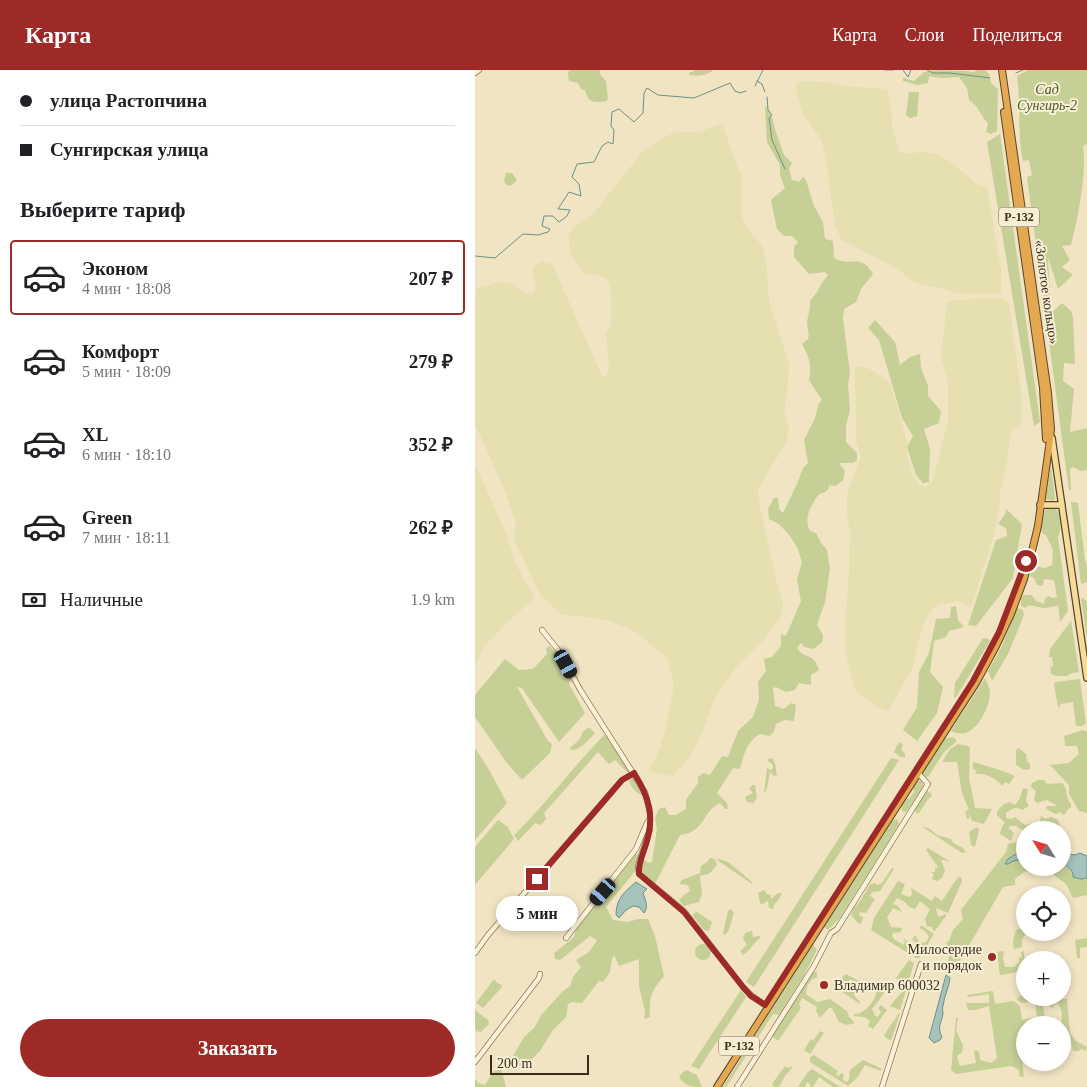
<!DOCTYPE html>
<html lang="ru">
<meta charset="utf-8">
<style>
:root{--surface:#fff;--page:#f6f6f6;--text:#202124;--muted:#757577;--line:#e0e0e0;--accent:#9d2a26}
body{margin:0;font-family:Georgia,serif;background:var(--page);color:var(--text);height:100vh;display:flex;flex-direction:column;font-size:19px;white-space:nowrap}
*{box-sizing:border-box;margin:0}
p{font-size:16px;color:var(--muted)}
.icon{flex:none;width:28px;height:28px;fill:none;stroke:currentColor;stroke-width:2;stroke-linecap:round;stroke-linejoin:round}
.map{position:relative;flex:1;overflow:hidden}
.panel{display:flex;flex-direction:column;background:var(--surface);width:475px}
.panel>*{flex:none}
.guide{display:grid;align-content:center;height:110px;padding:0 20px;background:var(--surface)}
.needle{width:32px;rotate:307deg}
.fabs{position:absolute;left:541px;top:751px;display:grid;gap:10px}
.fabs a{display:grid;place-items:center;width:55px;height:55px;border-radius:50%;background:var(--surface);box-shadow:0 2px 8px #0003;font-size:25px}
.scale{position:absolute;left:15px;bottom:12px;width:99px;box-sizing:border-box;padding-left:5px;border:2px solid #3a2d1d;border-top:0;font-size:14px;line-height:18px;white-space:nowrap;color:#3a2d1d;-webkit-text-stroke:4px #f7eed3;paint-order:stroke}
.end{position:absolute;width:22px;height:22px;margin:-11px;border:6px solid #9d2a26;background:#fff;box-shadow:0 0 0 2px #fff}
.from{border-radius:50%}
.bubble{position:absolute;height:35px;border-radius:18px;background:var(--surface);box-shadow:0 2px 8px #0003;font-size:16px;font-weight:700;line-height:35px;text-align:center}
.car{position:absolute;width:15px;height:30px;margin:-15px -8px;border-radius:6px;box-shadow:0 0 4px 1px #0007;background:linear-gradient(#222 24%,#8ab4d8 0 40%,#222 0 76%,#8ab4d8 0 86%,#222 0)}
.guide b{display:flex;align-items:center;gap:18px;height:48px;font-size:19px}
.guide b+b{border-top:1px solid var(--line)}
.guide i{width:12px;height:12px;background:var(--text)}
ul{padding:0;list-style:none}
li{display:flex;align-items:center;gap:15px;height:75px;margin:0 10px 8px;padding:0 10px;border:2px solid transparent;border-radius:5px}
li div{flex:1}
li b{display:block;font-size:19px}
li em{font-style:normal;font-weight:700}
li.active{border-color:var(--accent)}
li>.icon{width:45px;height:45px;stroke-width:1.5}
h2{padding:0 20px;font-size:22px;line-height:60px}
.pay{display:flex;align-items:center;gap:12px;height:55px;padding:0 20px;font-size:19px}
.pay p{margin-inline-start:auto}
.button{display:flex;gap:10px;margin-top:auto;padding:10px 20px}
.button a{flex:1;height:58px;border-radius:30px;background:var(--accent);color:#fff;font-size:20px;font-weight:700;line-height:58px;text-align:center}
header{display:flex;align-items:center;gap:30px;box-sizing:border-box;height:70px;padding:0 25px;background:var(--accent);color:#fff}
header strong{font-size:24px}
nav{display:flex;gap:28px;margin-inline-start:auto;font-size:18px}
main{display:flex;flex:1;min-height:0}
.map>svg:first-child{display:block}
.farmland{fill:#e6dfb0}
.green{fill:#c6cf96}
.water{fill:#a5c2bb;stroke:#6b9189}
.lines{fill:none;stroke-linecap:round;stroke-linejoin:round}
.stream{stroke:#6b9189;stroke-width:1}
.minor-casing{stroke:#8b7659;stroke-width:6}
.major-casing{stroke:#58432d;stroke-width:8}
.highway-casing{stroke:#58432d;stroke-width:8}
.minor{stroke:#faf1d6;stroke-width:4.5}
.major{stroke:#f5dc99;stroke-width:5.5}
.highway{stroke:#e3a850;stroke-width:6}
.route{stroke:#9d2a26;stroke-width:6}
.poi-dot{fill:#9d2a26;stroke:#f7eed3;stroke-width:2}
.labels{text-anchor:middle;stroke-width:4;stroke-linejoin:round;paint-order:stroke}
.shield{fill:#f7eed3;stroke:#736754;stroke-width:1}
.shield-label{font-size:12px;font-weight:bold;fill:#3a2d1d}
.park-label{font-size:14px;font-style:italic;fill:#485723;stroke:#f7eed3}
.street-label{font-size:14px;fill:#3a2d1d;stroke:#f7eed3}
.poi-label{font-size:14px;fill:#3a2d1d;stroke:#f7eed3;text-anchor:end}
</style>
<header>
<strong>Карта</strong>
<nav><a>Карта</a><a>Слои</a><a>Поделиться</a></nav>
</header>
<main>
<section class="panel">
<div class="guide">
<b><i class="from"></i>улица Растопчина</b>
<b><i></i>Сунгирская улица</b>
</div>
<h2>Выберите тариф</h2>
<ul>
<li class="active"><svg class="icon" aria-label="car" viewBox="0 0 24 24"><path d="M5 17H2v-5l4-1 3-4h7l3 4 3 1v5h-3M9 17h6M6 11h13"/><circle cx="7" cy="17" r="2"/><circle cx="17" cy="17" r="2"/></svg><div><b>Эконом</b><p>4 мин · 18:08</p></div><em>207 ₽</em></li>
<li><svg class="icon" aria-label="car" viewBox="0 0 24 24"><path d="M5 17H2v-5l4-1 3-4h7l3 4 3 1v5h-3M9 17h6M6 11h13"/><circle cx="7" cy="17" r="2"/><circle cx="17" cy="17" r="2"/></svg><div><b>Комфорт</b><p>5 мин · 18:09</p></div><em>279 ₽</em></li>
<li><svg class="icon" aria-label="car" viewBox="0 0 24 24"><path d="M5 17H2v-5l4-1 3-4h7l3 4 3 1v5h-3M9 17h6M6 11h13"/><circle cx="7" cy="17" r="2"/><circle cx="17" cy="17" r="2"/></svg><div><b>XL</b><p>6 мин · 18:10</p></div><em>352 ₽</em></li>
<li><svg class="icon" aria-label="car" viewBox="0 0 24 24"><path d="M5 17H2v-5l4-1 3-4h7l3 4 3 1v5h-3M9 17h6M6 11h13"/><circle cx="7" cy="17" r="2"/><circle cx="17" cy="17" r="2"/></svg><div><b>Green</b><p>7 мин · 18:11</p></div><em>262 ₽</em></li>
</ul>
<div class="pay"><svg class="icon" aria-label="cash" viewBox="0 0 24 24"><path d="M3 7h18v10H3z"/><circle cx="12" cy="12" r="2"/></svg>Наличные<p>1.9 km</p></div>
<div class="button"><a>Заказать</a></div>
</section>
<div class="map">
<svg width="612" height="1017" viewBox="0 0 612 1017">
<rect width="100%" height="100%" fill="#f0e4c3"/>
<path class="farmland" d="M325,11L349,12L368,16L412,19L416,38L417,54L424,82L431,84L446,82L462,84L480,95L501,114L512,117L526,200V224L479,223L469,219L440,213L428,203L404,189L367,170L360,156L351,90L346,69L328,44L320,16Z
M247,54L267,109V146L270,155L287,176L291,190L294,231L314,294L313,314L309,341L314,358L311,373L283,419L285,438L302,513L308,534L306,547L290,568L260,599L240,627L226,666L215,686L198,706L180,703L174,701L183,683L190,662L199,615L192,588L161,562L135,551L104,546L87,545L65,525L39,469L41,454L29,418L0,354V219L25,212L38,214L50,223H59L61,215L57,198L66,192L77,194L127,306L132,307L134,296L131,264L136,254V221L133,210L124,205H109L96,184L93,165L100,156L118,144L168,81L191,66L203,62H223Z
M519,228L529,230L534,233L547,329V350L545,355L536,362L530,404L524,424L525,435L519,465L496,537L483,531L463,535L456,541L448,554L437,599L413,641L403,638L384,624L379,618L371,584L370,557L374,502L375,462L372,446V425L386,386L381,372L380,298L386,296L395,299L415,313L428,356L432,372L431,382L437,404L444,414L451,417L456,413L459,405L473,350V312L466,288L472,232L481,230Z
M0,394L32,465L40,493L60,528L33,551L8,578L0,597Z"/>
<path class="green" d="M94,0H125V4L131,11L133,29L131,31C119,33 113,33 110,20L106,19L103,13L94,11L93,4Z
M219,0H238C232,6 222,6 214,5L215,2H218Z
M461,0C474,1 486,0 499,2L501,0H510L514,4L516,13L523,19L522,61L516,64L511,62L513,53C505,46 504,36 494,30L492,18L484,7L466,8L454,6L453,13L443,15L428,11V8L439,11L449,2Z
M553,0H612V74L608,76C612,101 603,149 596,175L587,176L595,190L587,197L598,205L583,219L573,187L576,243L587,233L596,241L598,247L600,294L589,293L588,311L599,319L595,362L612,358V400L606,401L598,397L595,399L596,420L594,421L552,107L557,105L554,90L548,91C542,63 546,34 542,6Z
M434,22H444L442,46L435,48L431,45Z
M290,35L297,46L300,59L309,85L317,93L314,99L317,110L324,112L328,107L331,110L339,136L348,152L350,169L358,171L359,188C375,198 386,182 398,204L386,219L381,232L369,239L368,249L375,303L373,314L375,340L371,355V372L382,383V391L377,393H364L370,401L368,410L361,416L354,415C354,421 349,423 344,424C336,435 328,448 335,461L341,463L346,473L352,480L355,499L350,532L342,555L348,565L347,572L339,579L329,577L326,573L322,578C331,591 338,581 344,600L336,605V615L324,613L320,620L311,622L301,617L298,618L300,636L309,639L316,633L321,635L319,651L310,650L301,654L299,662L294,666L285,664C271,672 269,685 265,699L258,698L242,723L252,733L253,739H250L245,733C226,742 231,762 205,765L180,814L161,800L131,837L138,850L153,852L163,849H173L180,866L189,906C176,921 174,927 175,947L169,949L170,941L164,916V889L144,896L139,885L137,889L135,902L128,912L124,911L107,933L97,932L93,934L91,947L78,960L65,981L54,992L37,999L34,993L49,967L59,958L67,944L87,922L95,916L98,907L106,897L101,890L114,882L122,870L115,866L85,890L80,889L79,883L99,867L101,860L114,842L143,806L160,782L173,793L177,792L182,759L180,748L184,739L190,737L194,745H201L211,739V730L223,713V707L228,703L235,705L247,686L253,687L263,661L278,647L284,629L283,612L291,601L289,589L297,587L306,576V564L311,566L326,531L322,510L327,492L323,479L315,466L304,454L294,449L293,439L299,428H303L304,439L308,443L322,414L328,398L333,393L329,370L340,348L344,333L347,330L334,310C337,295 334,286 327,274L333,269C335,263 332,258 332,252C333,245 336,239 335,231C343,223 345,214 353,205L350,202L334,204L319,187V177L323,172L317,166H309L302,159L296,130L310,118L305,105V95L292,72Z
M525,64L565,352L559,356L512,72Z
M31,103H37L42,110L37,115L33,116L29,112Z
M400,250L420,272L425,295L435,287L445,284L446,298L453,316V326L466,341L464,353L449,359L455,379L454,412L448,413L441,405L432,377L438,366L427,348L404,270L393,258Z
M576,395L580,429L577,431L571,429Z
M596,432L603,433L610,490L612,497V512L606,514Z
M575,437L580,438C586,444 587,459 583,467L593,541L585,552L583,534L582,536L569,538L553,535L551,538L546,536V528L549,525H557L561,531L569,534L570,528L574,526L577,528L582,527L579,510L569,509L568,516L562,515L559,508L555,506L556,496L561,491L564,497L570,498L577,495L578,480L571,465L568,464L566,460L569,441Z
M531,439L547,454L538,508L501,556L493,555L521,470L532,466L531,458L523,454L530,444Z
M607,528L612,531V569L606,529Z
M481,536L483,550L489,557L474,561L471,567L459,571L455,602L468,617L462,643L442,671L428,660L442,637L444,602L454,583L461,549L475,548L476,537Z
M542,538L548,540L549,545L533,584L517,611L513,601L527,576Z
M596,551L604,602L594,604L593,606H581L576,604L575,597L578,596L577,587H574L575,579Z
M508,568L514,569L515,571L481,627L479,628L480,613Z
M75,576L96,609L94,614L110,643L84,672L47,618L42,617L73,671L77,674L75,683L47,710L32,693L0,647V625L30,589L44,600L58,599L72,584L71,578Z
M510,608C512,613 515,618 515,623C515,636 504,658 491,663C486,664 480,663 476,661Z
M605,609L611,653L607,656H601L598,632L585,634V637H583L579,615L580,612Z
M114,657L120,663C115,669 104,681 96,680L95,678L104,670L108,662Z
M608,660L612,662V743L604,741L594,724V715L575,695L594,693L604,684L602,676H590L589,666Z
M129,665L133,666L156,702H152L140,690L134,694L123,682L69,743L71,749L66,755L60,753L43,771L39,765C71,734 98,697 129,665Z
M477,667L481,669V672L469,682L453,707L448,706L447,703L469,669Z
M424,672L428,675L426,679L430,684V687H426L419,682Z
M483,674L493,676L495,678L494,708L500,738L517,739L509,754L497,751L494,742L495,748L492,749L490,741L494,740L487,723L482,692H467L475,679Z
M0,678L13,698L32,733L0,770Z
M544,678L551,684L552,692L555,693V699L549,700L541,695V680Z
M294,688L298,689L300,694L302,705L299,706L295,702L292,718L289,724L292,698L296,700L298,698V695L293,691Z
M416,688L424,690L279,917L271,912Z
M498,692C512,696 526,700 540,706L534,714L530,712L527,716C521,708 510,703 500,704L501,700L498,699Z
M156,708H160L168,720L169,726C161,723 155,717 154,709Z
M447,710L448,717L431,742L427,741V733L432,729H434L439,722L438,717L442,711Z
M563,710H569L572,714L587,713C592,718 591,725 594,732L596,733V738L593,739L590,744L588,745L586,742L581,744L574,741L571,738L572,736H583L572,730L562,733L559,730L561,721L556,717L557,713Z
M277,715H280L282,728L278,733L272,732L270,727L278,723L274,719Z
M548,718L553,719L551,731L554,736L547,740C540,736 537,739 531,743V748L536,749L540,747L550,755L565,752L566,746L570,749L576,747L583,750L586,760H576L574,757C563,758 550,764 541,756H535L534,759L536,760L539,763L536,771L525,764L527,756L530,753L522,745V741L529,734L534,732L540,735L545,728Z
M452,721L456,723L457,727H455L443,744L439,740Z
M422,749L424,754L365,848L353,860L349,857L418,750Z
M23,750L33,757L39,769L0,815V777Z
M446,756L455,759L462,765L476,769L478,773L488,778L491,782L487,783Z
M502,757L504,760L500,777L496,775L494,762Z
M542,772L543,774L541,779L542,784L533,789V794L538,791L550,789V798H588V794H590L599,803L598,807L606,809L612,808V825L598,828L591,814L571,799L549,802L540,809V815L528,817L485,891L478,898L472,895C474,887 477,880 471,873L474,871L478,860L488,849L486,840L531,782L533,774Z
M453,778L474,791L473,792L470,790H466L470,800L467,808L462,811L457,809L459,805L456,802H460V799L463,797L451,780Z
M235,788L240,789L242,795L234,804L225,806L227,824L224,832L209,836L204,830L209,825L215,821L213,815L204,814L207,810L225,803L226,796L232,792Z
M244,789L253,792L277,812V814L242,790Z
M417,798L419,799L405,821L397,822L395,826L400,829L391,843L385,842L384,845L388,847L386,854L383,853L376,845L379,838L386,830L395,814L400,813L402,815L407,813Z
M483,807H486L487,811L473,843L461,838L463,847L471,844V846L459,862L457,857L452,856L450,849L455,839L445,831L440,839L434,837L430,832L422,828L418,834L423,836L427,842L418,838L412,847L416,857L427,858L426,862L418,863L417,866L420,870L429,875L430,872L428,868L443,879L447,876L442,875L437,869L440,865L444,872L450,873L454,867L450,861L445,858L446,855L459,864L444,888H441L396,860L399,848L423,811L430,814L426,824L434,827L437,825L436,818L457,831L460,826L467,831Z
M289,820L292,824L296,825V829L303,823H307C305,830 299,832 298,839L294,838L293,831L289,833L287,835L285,833L283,823Z
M256,839L259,843L253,862L249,865L248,863L253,841Z
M222,842L237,852L234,861L229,860L218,846L219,843Z
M549,858L551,863L547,869V877L539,879C537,872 539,864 542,859Z
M277,861L278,867L285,866V868C278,873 275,881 268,885L265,881L272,875L268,869L270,863Z
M612,868V877L605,878V888H602L600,870Z
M220 882a8 8 0 1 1 16 0a8 8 0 1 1-16 0Z
M338,874L342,880L328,907L304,945L298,944L251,1017H248Z
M529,881L528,888L530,897H539L544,892V888L547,887L546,882L549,881L550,901L525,905L522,882Z
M434,890L439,893L425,940L415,936L430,918V915L421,908Z
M338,900L342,903V908L337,909L332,917L331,924L342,932L355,929L372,941L374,947L380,953L372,955L364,952L357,938H354L345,948L341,941L342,937L327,928L324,934L326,938L303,971L297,966Z
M371,904L395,917V919H393L377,910H374L375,916L382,920L380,924H378L385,932V934L357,915L359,914L364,916L368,914L367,907Z
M19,909L22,913L27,915L26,918L8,938L1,933Z
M407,911L410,913L414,911L415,914C409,922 404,932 397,939L400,946L403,947L406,942L403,938L406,935L412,940L398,959L393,956L395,951L389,947L379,946V944C391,944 403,928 402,916Z
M266,920L271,927L224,999L216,996Z
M518,921L520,934L538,931L545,936L547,950L562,947L560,931L547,933L542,930L544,926L572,928L573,931L568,933L570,950L585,955C588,948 588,939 582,933L577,938L575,936L578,928L592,929L595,963L601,971L612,977L611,981L606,979L604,981H598L597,975L591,966L588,967V955H550V982L547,987L549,1007L544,1006V1000L536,996L481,1004L476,1000L481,948H483L481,960L488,975L487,982L482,986L485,996L501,993L499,982L500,980L504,982L505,990L516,993L522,988L514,936L500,940H493L491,933H514V924L493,927L492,925Z
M0,940L13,950L14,954L6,962L1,961L0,959Z
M424,943L425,944L416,971L410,967L409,965Z
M345,961L349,963L335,984L329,980L336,969L338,971Z
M339,985L363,1001L361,1005L364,1006L366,1003L369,1004L368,1010L372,1012L374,1009L375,1000L388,990L407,999L406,1001L390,995L382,1008L373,1016L335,992V987Z
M310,996L314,998L316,996L317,998L310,1006L304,1017H299L297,1014Z
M26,999L31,1017H0V1009L3,1013L10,1015L18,1002Z
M337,999L365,1017H358L344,1007L338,1017H335V1014L332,1012L330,1017H323L332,1003Z
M211,1000L222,1005L227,1017C217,1017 210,1017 204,1007L207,1003Z"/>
<path class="water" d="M544,782H550V789L538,791L533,794H530L533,789Z
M588,783L600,785L605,783L612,786V808L606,809L598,807C599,801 594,798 590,794H588Z
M161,812L172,819L168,823C170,829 174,837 169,843L164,837L158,836L151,840L144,848L141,845C141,828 150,822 161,812Z
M471,905L475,908C474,918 469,926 468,936C467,938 468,941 468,944C466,954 462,957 467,967L465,970L459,973L454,968Z"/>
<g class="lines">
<path class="stream" d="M410,0H419
M428,0L433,7L436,0
M452,0L458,3H475L515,8
M541,3L548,0
M282,11L287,14L290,22
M280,16L288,0
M292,27L293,40L297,45L294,48L297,70L310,99
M0,186L20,188L48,164L63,165L73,162L75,159L67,156L69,146H78L84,152L92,146L95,140L83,139L94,122L106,126L104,114L97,107L102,94L119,92L127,76L133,72L138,74L139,60L136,56L137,42L144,39L159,52L168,43L169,23L172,18L183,25L219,28L255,13L260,21L265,23L271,21"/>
<g class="minor-casing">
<path id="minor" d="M0,3L4,0
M67,560L83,580L106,621L170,722L175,743V759L163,796L164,804L209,841L268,917L276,925L290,935
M91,868L161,779L172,753L175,749
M0,883L13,865L147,710L159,703
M0,992L64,908L65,904
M262,1017L339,896L356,863L362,859L453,714L443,703
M407,1017L446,894"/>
</g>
<g class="major-casing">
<path id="major" d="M577,368L612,608
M565,435H587"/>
</g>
<g class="highway-casing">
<path id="highway" d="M529,42L568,318L571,369
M242,1017L501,613L521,576L536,544L549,509L558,477L563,456L574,377L576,359L573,323L527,0"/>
</g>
<use href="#minor" class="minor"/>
<use href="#major" class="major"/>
<use href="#highway" class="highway"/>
</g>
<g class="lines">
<path class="route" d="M62,809L147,710L159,703C174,727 180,746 171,774C168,784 163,793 164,804L209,842L268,917L276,926L290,935L498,611L524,562L551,491"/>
</g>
<g class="poi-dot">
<circle cx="517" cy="887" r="5"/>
<circle cx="349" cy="915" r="5"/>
</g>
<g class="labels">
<g class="shield">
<rect x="524" y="137.5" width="40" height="19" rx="4"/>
<rect x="244" y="966.5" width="40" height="19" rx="4"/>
</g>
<g class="shield-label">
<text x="544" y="151">Р-132</text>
<text x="264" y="980">Р-132</text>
</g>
<g class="park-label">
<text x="572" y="24">Сад<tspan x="572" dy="16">Сунгирь-2</tspan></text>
</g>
<g class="street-label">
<text transform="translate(572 222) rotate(82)" y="5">«Золотое кольцо»</text>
</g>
<g class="poi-label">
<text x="507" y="884">Милосердие<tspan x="507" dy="16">и порядок</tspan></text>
<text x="359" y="920" text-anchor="start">Владимир 600032</text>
</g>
</g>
</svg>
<div class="fabs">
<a><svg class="needle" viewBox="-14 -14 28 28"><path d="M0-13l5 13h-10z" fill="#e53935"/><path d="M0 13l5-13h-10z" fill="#757577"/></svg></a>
<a><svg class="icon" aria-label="locate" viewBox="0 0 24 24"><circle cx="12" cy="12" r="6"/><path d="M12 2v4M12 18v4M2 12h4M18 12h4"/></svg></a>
<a>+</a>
<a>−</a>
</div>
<div class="scale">200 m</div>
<i class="end from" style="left:551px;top:491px"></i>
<i class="end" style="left:62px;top:809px"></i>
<div class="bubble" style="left:21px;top:826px;width:82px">5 мин</div>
<i class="car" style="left:91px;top:594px;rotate:151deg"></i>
<i class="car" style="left:128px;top:822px;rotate:221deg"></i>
</div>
</main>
